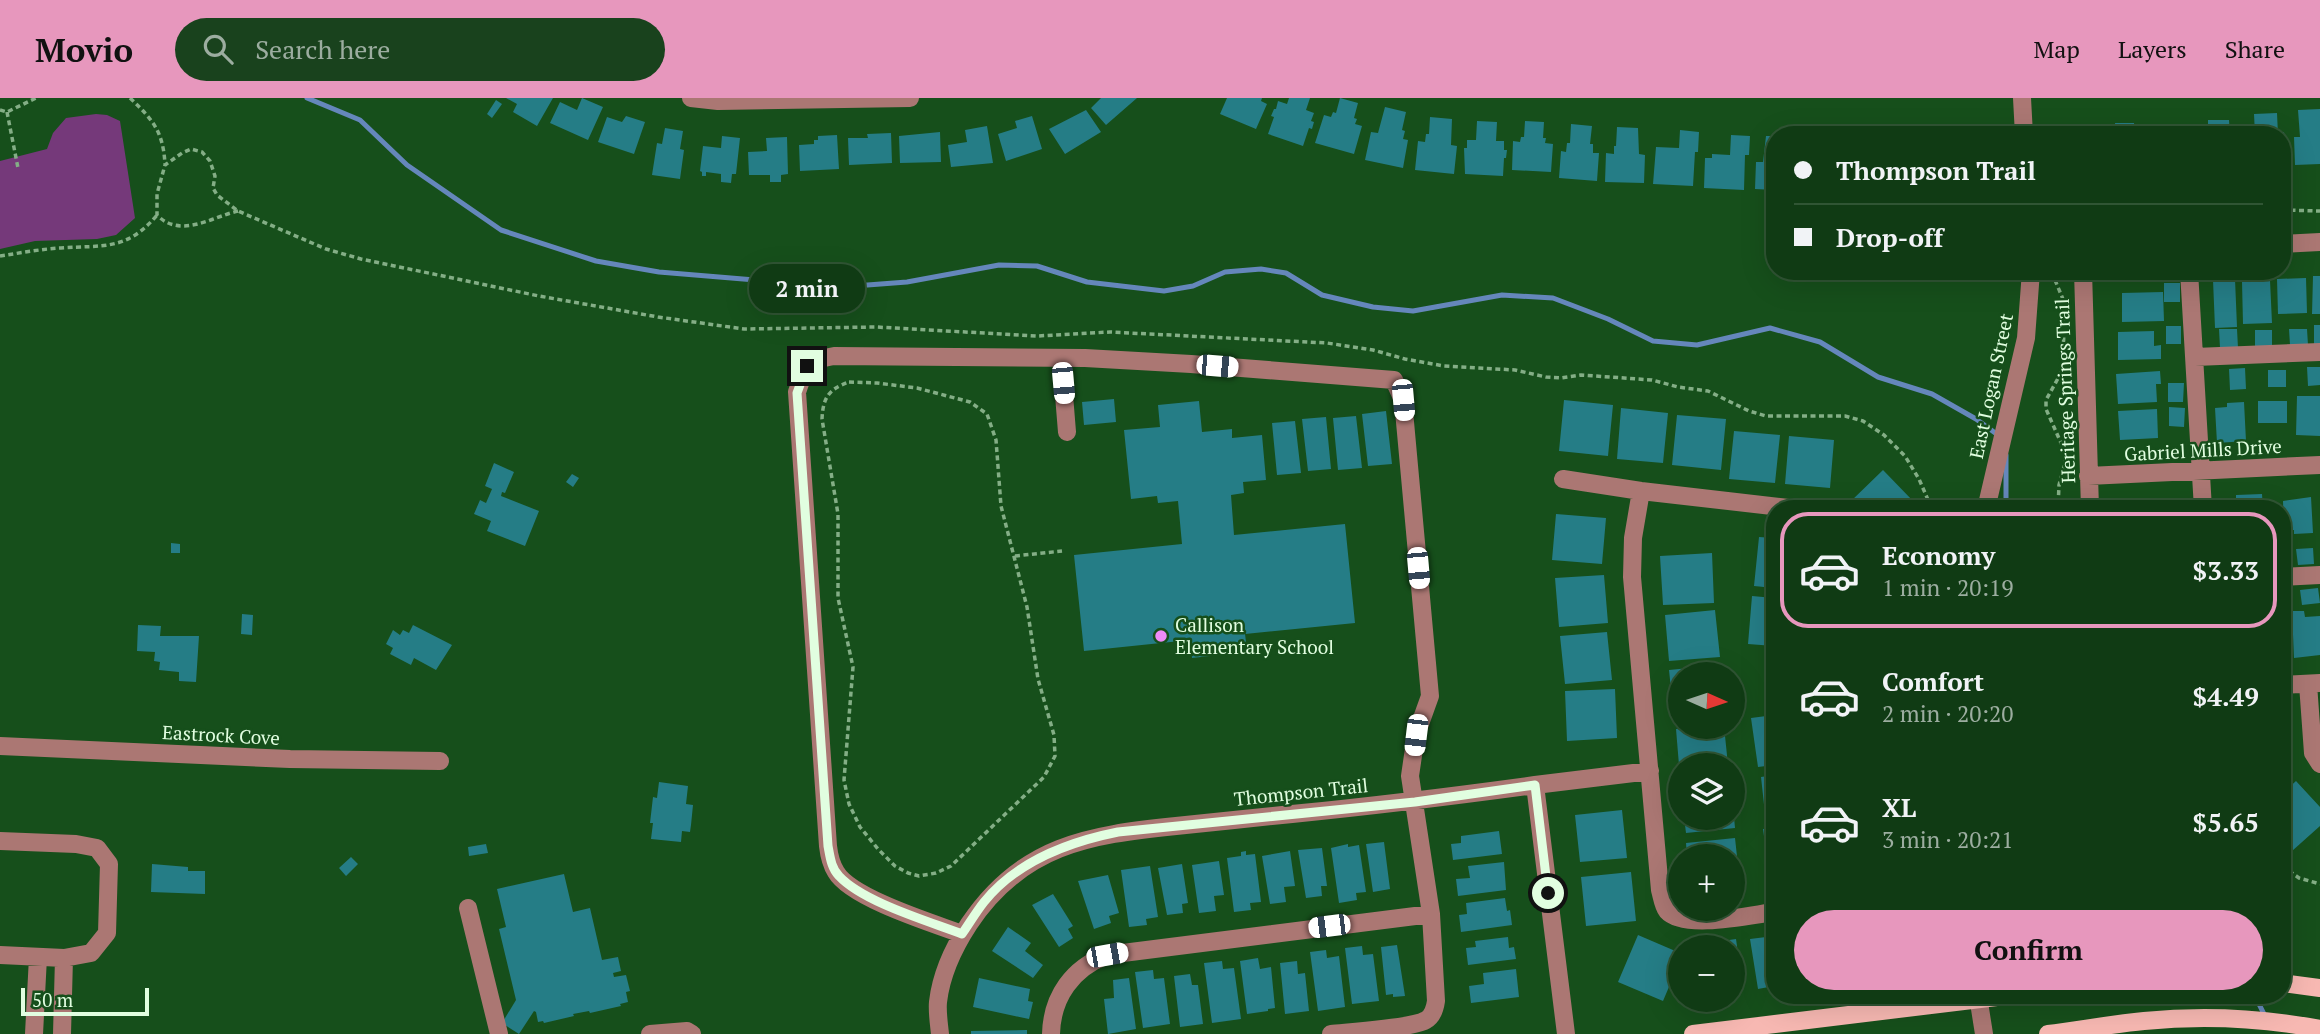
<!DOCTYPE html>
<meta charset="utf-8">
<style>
:root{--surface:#103b14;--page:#19421d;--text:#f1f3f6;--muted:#9cada0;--line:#305534;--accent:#e797bd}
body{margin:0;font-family:"PT Serif",serif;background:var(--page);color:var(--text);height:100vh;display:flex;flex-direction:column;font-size:26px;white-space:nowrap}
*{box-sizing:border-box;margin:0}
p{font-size:23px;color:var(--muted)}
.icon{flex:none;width:38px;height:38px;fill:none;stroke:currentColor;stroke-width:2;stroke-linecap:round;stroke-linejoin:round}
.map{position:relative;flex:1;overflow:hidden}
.drawer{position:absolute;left:1766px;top:402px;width:525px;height:504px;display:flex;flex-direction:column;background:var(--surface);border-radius:28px;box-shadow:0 7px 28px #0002,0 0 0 2px var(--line)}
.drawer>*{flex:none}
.banner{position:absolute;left:1766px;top:28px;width:525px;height:154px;border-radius:28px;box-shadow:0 7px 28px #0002,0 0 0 2px var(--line);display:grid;align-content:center;height:154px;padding:0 28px;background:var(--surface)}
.needle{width:46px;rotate:93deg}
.fabs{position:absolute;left:1668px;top:564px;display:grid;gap:14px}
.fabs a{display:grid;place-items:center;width:77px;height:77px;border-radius:50%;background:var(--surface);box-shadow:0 7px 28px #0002,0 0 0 2px var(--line);font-size:35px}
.scale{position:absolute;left:21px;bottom:18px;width:128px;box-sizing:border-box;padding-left:7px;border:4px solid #e1fee0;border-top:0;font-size:19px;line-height:24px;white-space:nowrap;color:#e1fee0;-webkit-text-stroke:5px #164f1b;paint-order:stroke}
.end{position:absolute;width:32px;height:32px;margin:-16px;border:9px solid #e1fee0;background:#111;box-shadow:0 0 0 4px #111}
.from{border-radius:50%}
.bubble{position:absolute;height:49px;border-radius:24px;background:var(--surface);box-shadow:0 7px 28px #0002,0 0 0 2px var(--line);font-size:23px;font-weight:800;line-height:49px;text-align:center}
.car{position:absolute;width:21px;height:42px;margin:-21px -10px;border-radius:9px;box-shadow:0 0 5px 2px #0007;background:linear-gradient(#fff 24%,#345 0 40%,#fff 0 76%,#345 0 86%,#fff 0)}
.banner b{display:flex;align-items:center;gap:24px;height:66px;font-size:26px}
.banner b+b{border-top:2px solid var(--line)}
.banner i{width:18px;height:18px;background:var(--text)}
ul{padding:12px 0 0;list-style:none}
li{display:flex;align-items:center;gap:21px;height:116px;margin:0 14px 10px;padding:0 14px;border:4px solid transparent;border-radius:28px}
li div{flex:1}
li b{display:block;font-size:26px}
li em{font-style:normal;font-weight:800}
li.selected{border-color:var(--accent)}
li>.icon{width:63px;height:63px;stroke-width:1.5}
.primary-button{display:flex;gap:14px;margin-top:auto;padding:14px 28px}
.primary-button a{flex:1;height:80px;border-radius:42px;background:var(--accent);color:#111;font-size:28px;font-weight:800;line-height:80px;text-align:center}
header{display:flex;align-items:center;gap:42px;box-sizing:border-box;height:98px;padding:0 35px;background:var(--accent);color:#111}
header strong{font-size:33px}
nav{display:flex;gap:38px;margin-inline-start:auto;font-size:24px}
.search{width:490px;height:63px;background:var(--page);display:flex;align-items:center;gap:18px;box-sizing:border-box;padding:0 24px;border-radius:38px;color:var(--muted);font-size:26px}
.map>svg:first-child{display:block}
.green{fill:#75397a}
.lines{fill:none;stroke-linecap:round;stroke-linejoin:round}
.stream{stroke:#6587bb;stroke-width:5}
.building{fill:#257d86}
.path{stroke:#84ae86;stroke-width:3.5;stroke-dasharray:5 3.5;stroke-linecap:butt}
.minor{stroke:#ab7773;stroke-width:18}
.major{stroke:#f7b8b2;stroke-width:18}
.route{stroke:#e1fee0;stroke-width:9}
.poi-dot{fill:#ef8bf7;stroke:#164f1b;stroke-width:2.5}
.labels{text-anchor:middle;stroke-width:5;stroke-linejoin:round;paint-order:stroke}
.street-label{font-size:19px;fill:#e1fee0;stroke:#164f1b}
.poi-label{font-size:19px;fill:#e1fee0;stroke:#164f1b;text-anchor:start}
</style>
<header>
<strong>Movio</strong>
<div class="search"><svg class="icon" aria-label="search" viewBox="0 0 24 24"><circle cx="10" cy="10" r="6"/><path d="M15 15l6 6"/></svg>Search here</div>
<nav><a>Map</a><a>Layers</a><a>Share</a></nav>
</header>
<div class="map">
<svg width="2320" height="936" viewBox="0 0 2320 936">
<rect width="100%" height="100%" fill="#164f1b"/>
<path class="green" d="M96,16L107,17L120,23L135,120L116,137L97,141L35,143L0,151V63L47,51L53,35L66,20Z"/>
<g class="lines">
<path class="stream" d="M307,0L360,22L407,67L501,132L596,163L659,174L841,189L907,184L999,167L1037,168L1087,184L1164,193L1193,188L1225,174L1261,171L1286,175L1322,197L1373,209L1413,213L1502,197L1553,200L1608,221L1653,243L1697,247L1770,230L1820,244L1878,279L1932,296L1976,321L1998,337
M2006,411V357
M2255,898L2266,920"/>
</g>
<path class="building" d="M506,0H553L537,28L513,14L517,6Z
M582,0L603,9L588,42L550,25L560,4L577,12Z
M1101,0H1137L1106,27L1091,10Z
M1227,0H1262L1261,3L1267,6L1256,31L1220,16Z
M1289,0H1310L1306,12L1314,15L1311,23L1314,24L1312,31L1309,30L1303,48L1268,36L1274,19L1271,18L1274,11H1276L1278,3L1287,6Z
M1340,0L1358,5L1354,20L1357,21L1355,26L1362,28L1354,56L1315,45L1324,17L1331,19L1333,14L1336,15Z
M496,2L502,6L492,20L487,16Z
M1385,9L1406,14L1402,32L1405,33L1403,41L1408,42L1403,70L1365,62L1371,34L1378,35Z
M2320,11V66L2295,67L2294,39H2300L2298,12Z
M1086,12L1101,34L1065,56L1049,31Z
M2277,15L2278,37H2255L2254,16Z
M626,18L645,24L634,56L598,44L607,19L622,24Z
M1032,18L1042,51L1006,63L998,36L1017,30L1015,23Z
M1430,19L1452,21L1451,47L1457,48L1454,76L1415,72L1418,43L1425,44L1426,36H1429Z
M2208,22H2229L2230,37H2208Z
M1477,23L1497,24L1496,43H1504V52H1507L1506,60H1504L1503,78L1465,76L1464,50H1467V42H1476Z
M1525,23L1544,24L1543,40H1546L1545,45L1553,46L1551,74L1512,72L1513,43L1520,44L1521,39H1524Z
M2115,25H2134L2135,37H2116Z
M1571,26L1592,28L1590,46H1593V55H1599L1597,83L1559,80L1561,53L1566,54L1567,45H1570Z
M2183,26V37H2161V27Z
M987,28L993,65L951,69L948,47L967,44L965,32Z
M1617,29L1638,30L1639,56L1645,57L1644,85L1605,84L1606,55L1614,56V48H1616Z
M665,30L683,33L680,51L684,52L680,81L652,77L657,45L662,46Z
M2098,30V37H2080V31Z
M1680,32L1699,34L1698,54H1695L1693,88L1653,86L1656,49L1679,50Z
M940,34L941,64L900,65L899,38Z
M2282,34H2284L2285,44H2287L2288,52H2285L2286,70H2282Z
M891,35L892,65L849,67L848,40H868L867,36Z
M837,37L839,71L800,73L799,47L814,46V42H818V38Z
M1731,37L1750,38L1749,57H1745L1744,92L1704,90L1705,60H1712V56L1730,57Z
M722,38L740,40L736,76H732L731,85L721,84V76L706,74V78H702V74L700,73L703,48L721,50Z
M1766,38H1774V92L1755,91L1756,64H1763Z
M787,39L788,76L781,77V84H770V77H749L748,54L767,53L766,40Z
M2313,178H2320V216H2312Z
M2306,180L2307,215L2278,216L2277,181Z
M2235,181L2237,229L2215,230L2213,182Z
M2270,182L2272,225L2243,226L2242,184Z
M2164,185H2180V204H2164Z
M2163,194L2164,223L2122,224V195Z
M2314,227H2320V246H2314Z
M2166,228H2181V246H2166Z
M2219,231H2237L2238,250H2220Z
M2289,231H2307L2308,247H2290Z
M2255,232H2272V248H2255Z
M2154,233V248L2161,247V261L2118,262V234Z
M2307,269H2320V287L2308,288Z
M2245,270L2246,291L2230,292L2229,271Z
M2268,272H2286V289H2268Z
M2160,273L2161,286H2156L2157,304L2118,306L2116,276Z
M2168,285H2184L2183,304H2168Z
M2297,298H2320V338L2296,337Z
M1114,301L1116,324L1084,327L1082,304Z
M1564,302L1613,307L1608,358L1559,353Z
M1199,303L1202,334L1232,331V340L1262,337L1266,382L1243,384L1244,395L1231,397L1234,437L1345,426L1355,525L1245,536L1246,544L1237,545L1238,555L1192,560L1190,542L1084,553L1074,457L1182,446L1178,403L1158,405L1157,398L1131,401L1124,332L1160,329L1158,307Z
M2258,303H2287V325H2258Z
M2244,304L2246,343L2217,345L2215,310L2227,309V305Z
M2169,309L2185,310L2184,329L2169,328Z
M1621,310L1668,315L1663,365L1617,361Z
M2157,311L2158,340L2120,342L2118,313Z
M1386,313L1392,366L1368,368L1362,316Z
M1677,317L1726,321L1721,372L1672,367Z
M1356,318L1362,370L1338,372L1333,320Z
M1326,319L1331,371L1308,373L1302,321Z
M1295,323L1301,375L1277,377L1272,325Z
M1734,333L1780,337L1775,385L1729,381Z
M1789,338L1834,342L1830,390L1785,386Z
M494,365L514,374L505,395L502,394L501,398L539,413L525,448L487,433L491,423L474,416L480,402L486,405L492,391L485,388Z
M1883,372L1914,404L1907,411H1854L1849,405Z
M572,376L579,380L573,389L566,384Z
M2262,396L2263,411H2236V397Z
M2311,399L2313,435L2294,436V432L2284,433L2283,403Z
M2163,406V411H2124V408Z
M1556,416L1606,420L1602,466L1552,462Z
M1759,439L1774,440V490L1754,488Z
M171,445L180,446V455H171Z
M2313,450L2314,466L2298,467L2296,451Z
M1712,455L1714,505L1663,507L1660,458Z
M1604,477L1608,525L1559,529L1555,480Z
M2318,490L2320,505L2302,507L2300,492Z
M1752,498L1774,500V548L1748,546Z
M1715,512L1720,559L1669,563L1665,517Z
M2292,513H2304L2305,519L2320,518V557L2294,560Z
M242,516L253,517L252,537L241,536Z
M138,527L161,528L160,538H199L196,584L179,583V574L159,572L160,564L154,563L155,554L137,553Z
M413,527L452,547L436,572L414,560L411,567L390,556L393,550L386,546L393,532L400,537L403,532L409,535Z
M2282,528H2286L2287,561H2282Z
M1607,534L1612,582L1565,586L1560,538Z
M1720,567L1721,576H1680V621H1674L1669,572Z
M1615,591L1617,640L1567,643L1565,593Z
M1774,617V667L1758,669L1751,620Z
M1701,628H1724L1728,667H1679L1676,631Z
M2282,633L2286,642L2287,646L2285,647L2290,664H2288L2291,666L2293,675L2282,678Z
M1774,677V724L1766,725L1761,679Z
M2296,683L2320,709V728L2292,753L2282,742V696Z
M659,684L688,688L686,706L693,707L691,727L690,734L682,733L681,744L651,741L653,725H650L653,699L657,700Z
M1622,712L1627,760L1580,764L1575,717Z
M1684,719H1734L1735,730L1686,735Z
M1774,730V780L1770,781L1763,731Z
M1499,733L1502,756L1453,762L1451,746L1461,745V738Z
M1735,740L1740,786L1732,787V758H1687L1686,745Z
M1384,744L1390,791L1373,794L1366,746Z
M486,746L488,755L469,758L468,749Z
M1348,746V749L1359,747L1366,794L1356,795L1357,802L1339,805L1331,750Z
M1322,750L1327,788H1321L1322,798L1306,800L1298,752Z
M1246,753V757L1255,756L1261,804L1250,805L1251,812L1234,814L1227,760L1241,758V754Z
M1290,753L1295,788L1284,789L1286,804L1270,806L1262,758Z
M351,759L358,766L346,778L339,770Z
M1219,763L1224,797L1214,798L1216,813L1199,815L1192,767Z
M1504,764L1506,792L1458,798L1456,781L1470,780L1468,768Z
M152,766L188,769V773H205V796L151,794Z
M1182,766L1188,805L1182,806L1183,815L1167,817L1158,770Z
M1150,768L1158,819L1146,821L1147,827L1129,829L1121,772Z
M1631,774L1636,823L1586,828L1581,779Z
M564,776L573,814L590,810L602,862L618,859L621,873L613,875L614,879L626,877L630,893L626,894L628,904L620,906L621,908L590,915L589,913L573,916L574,918L544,925L543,923L538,924L536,914L534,913L519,936L502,925L516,902L499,831L506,829L497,791Z
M1108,777L1119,815L1109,818L1111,825L1094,831L1078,783Z
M1053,796L1073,828L1068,831L1073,840L1059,849L1032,807Z
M1505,800L1507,813L1510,812L1512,827L1461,834L1459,817L1467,816L1466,805Z
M1008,829L1031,845L1025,853L1043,867L1033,880L992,853Z
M1638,837L1680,855V863L1663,903L1618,884Z
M1774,838V888L1758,891L1750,841Z
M1508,839L1509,850L1514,849L1516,861L1468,867L1466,850L1476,849L1475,843Z
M1736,841L1743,891L1732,892V849L1694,847Z
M1397,847L1405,898L1393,899V896L1386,897L1381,849Z
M1362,848L1363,857L1373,856L1379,903L1352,906L1345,850Z
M1326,852L1327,860L1339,858L1345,909L1318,913L1310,854Z
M1258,860L1260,871L1271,869L1275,910L1268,911V913L1247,916L1240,863Z
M1222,863L1223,871L1234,870L1241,921L1212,925L1204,865Z
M1297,863L1298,876L1305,875L1309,913L1285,916L1280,865Z
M1516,871L1519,899L1471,905L1469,888L1484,886L1483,875Z
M1153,872L1154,881L1164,880L1170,926L1143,930L1135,874Z
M1190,876L1192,887H1198L1203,926L1180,929L1174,878Z
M979,880L1030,891L1028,903L1033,904L1029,921L973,909Z
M1129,880L1136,931L1108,936L1104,901L1114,900L1113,882Z
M1027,932V936H971V933Z"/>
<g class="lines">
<path class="path" d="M130,0C153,22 163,33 165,66
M0,12L7,14L36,0
M7,14L18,70
M2282,112L2320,113
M238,113C212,119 180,141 157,117V96L165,67L182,55L191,51L202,54L210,63L215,78L213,90L217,97L238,113L326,151L361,161L539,198L658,219L744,231L876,229L1037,238L1110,234L1327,245L1373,252L1405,261L1444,268L1515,272L1546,279L1561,280L1581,277L1652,282L1678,289L1708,293L1749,313L1766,318H1845L1863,323L1884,337L1905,358L1919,381L1932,411
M0,158C20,155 41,151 61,150C103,147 127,153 157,117
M2055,182L2065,206L2063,258L2061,275L2046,302V311L2065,354V365L2059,387L2058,411
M849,284L877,285L917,290L970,304L987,316L996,342L1001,408L1027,509L1038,581L1054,637L1055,658L1044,679L951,768L936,775L919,778L908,775L895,768L878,751L860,729L849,706L844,682L853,569L838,500V416L822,321C823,299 829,291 849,284Z
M1015,458L1062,453
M2282,768L2299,780L2320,786"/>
<path class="minor" d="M691,0L718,3L910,0
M2022,0L2024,37
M2282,146L2320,144
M2083,173L2090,411
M2189,173L2203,411
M2195,259L2320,254
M1061,260L1067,334
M2088,378L2320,367
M1563,381L1641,393L1798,411
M1641,393L1633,440L1632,479L1660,792C1662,799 1663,808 1667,813C1684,832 1750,817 1774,814
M1986,411L2026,240L2031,173
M2282,479L2320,477
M2308,586L2313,655L2320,666
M2282,587L2320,585
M0,648L290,661L440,663
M1535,687L1650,673
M0,743L76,746L97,750L109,766L107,835L91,855L64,860L0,857
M468,810L499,936
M962,836C932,825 851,800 836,774C831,766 829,757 828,748L797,294C806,268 805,263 834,258L1085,260L1191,266L1394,282L1403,302L1430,598L1416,637L1410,678L1431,816L1436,903C1435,910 1433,918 1426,922C1413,930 1350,934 1331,936
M1978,898L1984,936
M34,936L38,859
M62,936L64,860
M650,936L687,933L692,936
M940,936C939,926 937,914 938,904C941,877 954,849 969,826C1022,747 1088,737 1176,728C1215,724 1253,720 1292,716C1373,708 1454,698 1535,687L1566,936
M1051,936C1052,898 1073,870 1107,857L1431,816"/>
<path class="major" d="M2282,885L2320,890
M1693,936L2005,898
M2048,936C2080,932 2112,926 2144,923C2203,917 2262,920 2320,931"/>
</g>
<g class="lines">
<path class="route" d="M807,268L797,295L828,748C830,758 831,770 839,778C863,804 928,823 962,836C969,826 976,814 984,804C1017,763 1068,744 1118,734L1415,704L1535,687L1548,795"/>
</g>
<circle class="poi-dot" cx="1161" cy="538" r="7"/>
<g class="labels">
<g class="street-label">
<text transform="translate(1991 288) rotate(-78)" y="7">East Logan Street</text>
<text transform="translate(2065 293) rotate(-92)" y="7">Heritage Springs Trail</text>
<text transform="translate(2203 352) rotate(-3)" y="7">Gabriel Mills Drive</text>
<text transform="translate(221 637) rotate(3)" y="7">Eastrock Cove</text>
<text transform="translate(1301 694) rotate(-6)" y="7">Thompson Trail</text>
</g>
<g class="poi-label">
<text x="1175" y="534">Callison<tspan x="1175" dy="22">Elementary School</tspan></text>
</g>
</g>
</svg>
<div class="fabs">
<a><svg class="needle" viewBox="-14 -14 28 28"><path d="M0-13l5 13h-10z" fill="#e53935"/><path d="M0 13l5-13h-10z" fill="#9cada0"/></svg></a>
<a><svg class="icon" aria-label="layers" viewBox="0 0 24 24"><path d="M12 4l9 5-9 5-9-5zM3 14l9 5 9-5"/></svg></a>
<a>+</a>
<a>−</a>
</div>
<div class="scale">50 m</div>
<i class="end from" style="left:1548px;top:795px"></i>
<i class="end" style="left:807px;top:268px"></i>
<div class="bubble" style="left:749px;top:166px;width:116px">2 min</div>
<i class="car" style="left:1217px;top:268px;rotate:95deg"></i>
<i class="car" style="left:1063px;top:285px;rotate:175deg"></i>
<i class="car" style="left:1403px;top:302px;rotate:175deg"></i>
<i class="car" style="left:1418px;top:470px;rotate:175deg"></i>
<i class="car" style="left:1416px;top:637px;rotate:187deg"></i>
<i class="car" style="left:1329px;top:828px;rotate:263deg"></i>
<i class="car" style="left:1107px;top:857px;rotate:80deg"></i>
<div class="banner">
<b><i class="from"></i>Thompson Trail</b>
<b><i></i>Drop-off</b>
</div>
<section class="drawer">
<ul>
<li class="selected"><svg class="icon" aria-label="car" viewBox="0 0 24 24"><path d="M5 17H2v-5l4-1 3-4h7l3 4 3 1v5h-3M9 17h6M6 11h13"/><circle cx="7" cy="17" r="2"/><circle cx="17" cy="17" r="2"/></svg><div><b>Economy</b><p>1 min · 20:19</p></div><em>$3.33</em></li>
<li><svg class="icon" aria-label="car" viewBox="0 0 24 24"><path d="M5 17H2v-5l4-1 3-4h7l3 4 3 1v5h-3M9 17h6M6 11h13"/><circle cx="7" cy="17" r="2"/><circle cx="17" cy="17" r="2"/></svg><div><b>Comfort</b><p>2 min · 20:20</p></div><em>$4.49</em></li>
<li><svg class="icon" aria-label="car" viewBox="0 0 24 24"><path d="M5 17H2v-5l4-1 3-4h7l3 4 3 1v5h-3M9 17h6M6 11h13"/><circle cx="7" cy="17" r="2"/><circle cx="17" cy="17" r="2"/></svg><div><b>XL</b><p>3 min · 20:21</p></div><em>$5.65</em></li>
</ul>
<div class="primary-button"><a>Confirm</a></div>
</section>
</div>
